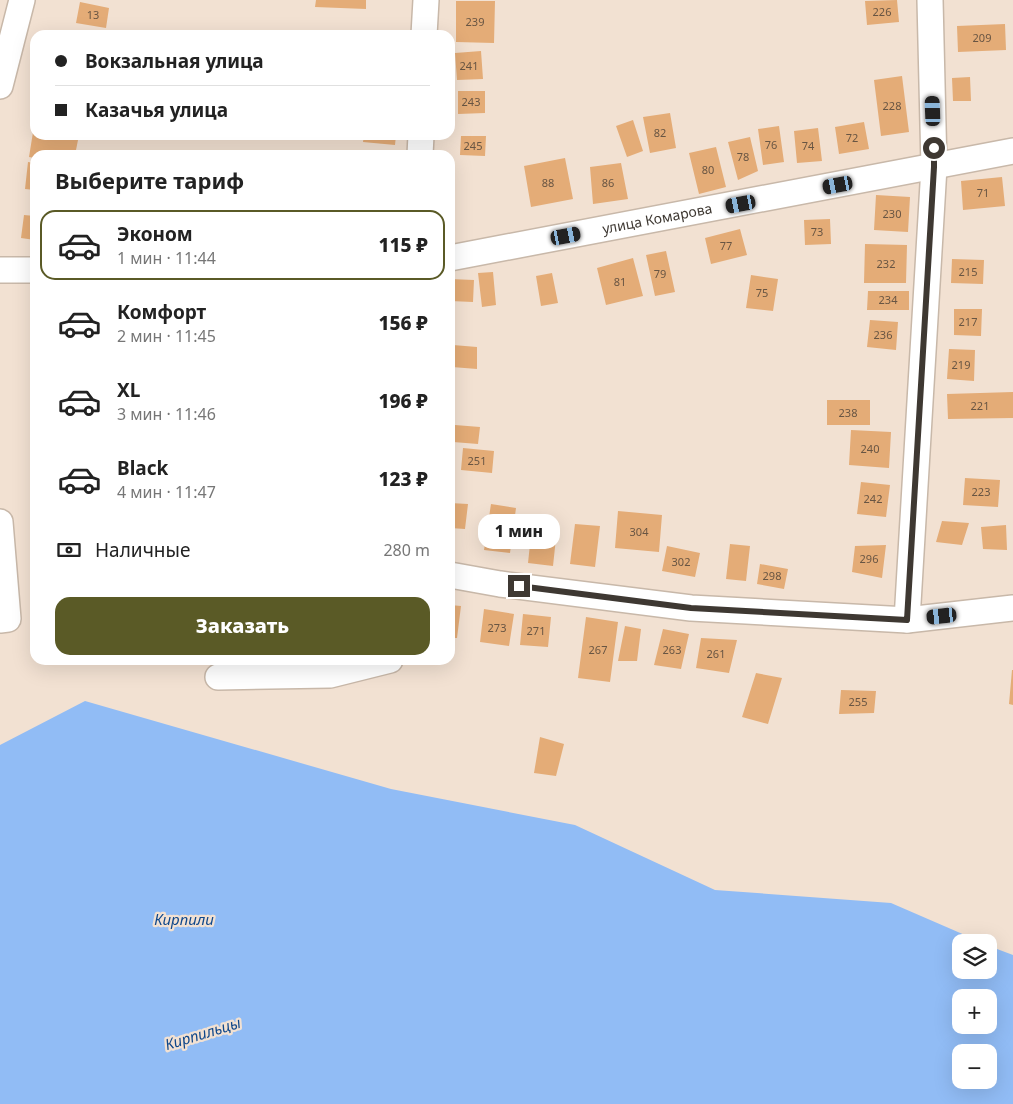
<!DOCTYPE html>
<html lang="ru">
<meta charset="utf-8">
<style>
:root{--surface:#fff;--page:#f2f2f2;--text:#222;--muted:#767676;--line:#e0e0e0;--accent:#5a5a26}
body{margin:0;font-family:"Noto Sans",sans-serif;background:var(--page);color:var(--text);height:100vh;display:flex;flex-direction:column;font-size:19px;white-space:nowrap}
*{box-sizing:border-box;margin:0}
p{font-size:16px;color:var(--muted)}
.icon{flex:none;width:28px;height:28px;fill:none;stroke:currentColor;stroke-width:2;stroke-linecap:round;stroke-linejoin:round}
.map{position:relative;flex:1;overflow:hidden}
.panel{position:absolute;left:30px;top:150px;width:425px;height:515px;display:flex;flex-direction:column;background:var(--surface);border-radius:15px;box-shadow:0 5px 20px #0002}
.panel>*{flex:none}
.top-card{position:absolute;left:30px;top:30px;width:425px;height:110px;border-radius:15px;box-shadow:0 5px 20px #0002;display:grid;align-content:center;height:110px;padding:0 25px;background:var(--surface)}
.fabs{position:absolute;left:952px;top:934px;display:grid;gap:10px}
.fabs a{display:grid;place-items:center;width:45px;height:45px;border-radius:10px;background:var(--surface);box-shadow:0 5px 20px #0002;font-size:25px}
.end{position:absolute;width:22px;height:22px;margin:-11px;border:6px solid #3e3832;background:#fff;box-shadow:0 0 0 2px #fff}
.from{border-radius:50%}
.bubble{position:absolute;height:35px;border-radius:15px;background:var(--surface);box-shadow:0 5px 20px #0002;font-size:16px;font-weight:800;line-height:35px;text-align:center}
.car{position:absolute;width:15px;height:30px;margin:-15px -8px;border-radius:6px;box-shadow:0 0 4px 1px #0007;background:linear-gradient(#222 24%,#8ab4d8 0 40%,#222 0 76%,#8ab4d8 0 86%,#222 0)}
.top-card b{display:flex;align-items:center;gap:18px;height:48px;font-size:19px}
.top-card b+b{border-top:1px solid var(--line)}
.top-card i{width:12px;height:12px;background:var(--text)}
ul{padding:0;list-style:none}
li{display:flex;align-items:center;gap:15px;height:70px;margin:0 10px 8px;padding:0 15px;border:2px solid transparent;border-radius:15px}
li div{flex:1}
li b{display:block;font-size:19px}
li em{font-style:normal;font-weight:800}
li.selected{border-color:var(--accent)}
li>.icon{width:45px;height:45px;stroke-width:1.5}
h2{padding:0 25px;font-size:22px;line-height:60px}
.pay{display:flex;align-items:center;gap:12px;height:55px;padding:0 25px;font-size:19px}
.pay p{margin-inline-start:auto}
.cta{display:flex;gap:10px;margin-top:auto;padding:10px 25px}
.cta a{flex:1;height:58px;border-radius:15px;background:var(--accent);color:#fff;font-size:20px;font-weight:800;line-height:58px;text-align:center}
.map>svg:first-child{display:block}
.water{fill:#91bcf5;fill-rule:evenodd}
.building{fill:#e4ac77}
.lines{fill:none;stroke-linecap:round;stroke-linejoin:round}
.minor-casing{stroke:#c8b8a9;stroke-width:28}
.minor{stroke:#fff;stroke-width:25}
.route{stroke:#3e3832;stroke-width:6}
.labels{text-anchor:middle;stroke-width:4.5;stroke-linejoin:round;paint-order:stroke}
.number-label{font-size:11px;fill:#685543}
.street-label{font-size:14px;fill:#3e3832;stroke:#f2e1d2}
.water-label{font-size:15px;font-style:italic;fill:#0f478a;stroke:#f2e1d2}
</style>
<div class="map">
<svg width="1013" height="1104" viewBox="0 0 1013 1104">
<rect width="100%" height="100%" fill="#f2e1d2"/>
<path class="water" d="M85,701L391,789L575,825L715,890L891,903L981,942H961V970H989V946L1013,955V1104H0V745ZM961,998H989V1025H961ZM961,1052H989V1080H961Z"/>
<path class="building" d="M316,0H366V9L315,7Z
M897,0L899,22L867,25L865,1Z
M456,1H495L494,43L456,42Z
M80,2L109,8L106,28L76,23Z
M1005,24L1006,50L958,52L957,26Z
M356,30H393L392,35H356Z
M76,31L89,34V35H75Z
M481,51L483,79L457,80L455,53Z
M902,76L909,132L881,136L874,80Z
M970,77L971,101H953L952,78Z
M458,91H485V113L458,114Z
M670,113L676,148L650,153L643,117Z
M633,120L643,151L627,157L616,126Z
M864,122L869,149L839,154L835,127Z
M34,126L35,135H79L75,155H35V158L29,157Z
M779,126L784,162L763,165L758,129Z
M818,128L822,161L797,163L794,131Z
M364,135H396L395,145L363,142Z
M461,136H486L485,156L460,155Z
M750,137L758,171L738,180L728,142Z
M716,147L726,187L699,194L689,153Z
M565,158L573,199L531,207L524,166Z
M28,162L35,163V190L25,189Z
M621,163L628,199L593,204L590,167Z
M1002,177L1005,206L963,210L961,181Z
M876,195L910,197L908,232L874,230Z
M24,215L35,216V240L21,238Z
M830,219L831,244L805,245L804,220Z
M740,229L747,255L711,264L705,238Z
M865,244L907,245L906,283H864Z
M666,251L675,292L655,296L646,255Z
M633,258L643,296L606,305L597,268Z
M952,259L984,260L983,284L951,283Z
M493,272L496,305L482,307L478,273Z
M552,273L558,303L541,306L536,276Z
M751,275L778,279L773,311L746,308Z
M450,279L474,280L473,302L450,301Z
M868,291H909V310H867Z
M954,309H982L981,336L954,335Z
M870,320L898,322L896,350L867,347Z
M453,345L477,347V369L452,367Z
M949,349L975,350L974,381L947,379Z
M1013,392V418L948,419L947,394Z
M827,400H870V425H827Z
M455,425L480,427L478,444L453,442Z
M851,430L891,432L889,468L849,465Z
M463,448L494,451L492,473L461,470Z
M33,468H35V492H32Z
M965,478L1000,480L998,507L963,505Z
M861,482L890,485L886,517L857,514Z
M450,503L468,504L465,529L450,528Z
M491,504L516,508L510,553L484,550Z
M618,511L662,515L659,552L615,548Z
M942,521L969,523L962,545L936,542Z
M575,524L600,526L595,567L570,564Z
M1006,525L1007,550L983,549L981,527Z
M531,535L556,538L553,566L528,563Z
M730,544L750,546L746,581L726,579Z
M886,545L882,578L852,572L855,546Z
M667,546L700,553L695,577L662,571Z
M760,564L788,569L784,589L757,584Z
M450,605L461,606L457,638H450Z
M484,609L514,614L509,646L480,642Z
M523,614L551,617L548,647L520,645Z
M586,617L618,622L610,682L578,678Z
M625,626L641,629L637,661H618Z
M663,629L689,634L681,669L654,665Z
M701,638L737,640L729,673L696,668Z
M1012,670H1013V705L1009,704Z
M756,673L782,678L768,724L742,717Z
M841,690L876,691L874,713L839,714Z
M540,737L564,744L556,776L534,773Z"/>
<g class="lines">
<g class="minor-casing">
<g id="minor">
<path d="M424,35L426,0"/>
<path d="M0,86L22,0"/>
<path d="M420,155L421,135"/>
<path id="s1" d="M450,258L1013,151"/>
<path d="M0,270H35"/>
<path d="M0,522L8,619L0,620"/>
<path d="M450,575L500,584L691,608L907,620L1013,608"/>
<path d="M907,620L934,167L930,0"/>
<path d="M218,677L330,675L390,660"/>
</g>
</g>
<use href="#minor" class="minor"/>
</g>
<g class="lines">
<path class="route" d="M519,586L691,608L907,620L934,167V148"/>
</g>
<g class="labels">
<g class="number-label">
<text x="882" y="16">226</text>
<text x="93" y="19">13</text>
<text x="475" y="26">239</text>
<text x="982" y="42">209</text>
<text x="469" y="70">241</text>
<text x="471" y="106">243</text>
<text x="892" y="110">228</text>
<text x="660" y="137">82</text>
<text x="852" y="142">72</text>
<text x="771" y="149">76</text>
<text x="473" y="150">245</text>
<text x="808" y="150">74</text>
<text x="743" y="161">78</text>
<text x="708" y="174">80</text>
<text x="548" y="187">88</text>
<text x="608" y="187">86</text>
<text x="983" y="197">71</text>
<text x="892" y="218">230</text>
<text x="817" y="236">73</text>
<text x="726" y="250">77</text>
<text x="886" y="268">232</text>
<text x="968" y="276">215</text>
<text x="660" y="278">79</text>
<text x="620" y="286">81</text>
<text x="762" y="297">75</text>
<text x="888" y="304">234</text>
<text x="968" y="326">217</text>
<text x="883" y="339">236</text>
<text x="961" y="369">219</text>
<text x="980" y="410">221</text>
<text x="848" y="417">238</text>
<text x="870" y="453">240</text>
<text x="477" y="465">251</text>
<text x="981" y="496">223</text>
<text x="873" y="503">242</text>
<text x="639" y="536">304</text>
<text x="869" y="563">296</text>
<text x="681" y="566">302</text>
<text x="772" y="580">298</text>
<text x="497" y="632">273</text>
<text x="536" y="635">271</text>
<text x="598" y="654">267</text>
<text x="672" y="654">263</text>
<text x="716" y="658">261</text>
<text x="858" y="706">255</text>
</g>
<g class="street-label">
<text dy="5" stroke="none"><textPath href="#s1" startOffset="211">улица Комарова</textPath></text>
</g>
<g class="water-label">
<text x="184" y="925">Кирпили</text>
<text transform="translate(203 1034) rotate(-17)" y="5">Кирпильцы</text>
</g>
</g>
</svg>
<div class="fabs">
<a><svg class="icon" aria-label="layers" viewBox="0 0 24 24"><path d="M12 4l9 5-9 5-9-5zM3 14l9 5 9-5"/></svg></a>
<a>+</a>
<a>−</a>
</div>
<i class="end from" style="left:934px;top:148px"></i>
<i class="end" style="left:519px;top:586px"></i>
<div class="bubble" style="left:478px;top:514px;width:82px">1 мин</div>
<i class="car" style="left:933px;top:111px;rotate:358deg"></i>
<i class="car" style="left:838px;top:185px;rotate:259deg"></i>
<i class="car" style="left:741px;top:204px;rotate:259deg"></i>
<i class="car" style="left:566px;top:236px;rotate:79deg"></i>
<i class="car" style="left:942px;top:616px;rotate:264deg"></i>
<div class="top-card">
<b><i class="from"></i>Вокзальная улица</b>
<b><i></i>Казачья улица</b>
</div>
<section class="panel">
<h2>Выберите тариф</h2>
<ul>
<li class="selected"><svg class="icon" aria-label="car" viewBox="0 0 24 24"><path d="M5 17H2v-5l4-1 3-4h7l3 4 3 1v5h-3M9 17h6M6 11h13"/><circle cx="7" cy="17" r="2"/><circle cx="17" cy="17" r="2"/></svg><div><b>Эконом</b><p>1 мин · 11:44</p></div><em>115 ₽</em></li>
<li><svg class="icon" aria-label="car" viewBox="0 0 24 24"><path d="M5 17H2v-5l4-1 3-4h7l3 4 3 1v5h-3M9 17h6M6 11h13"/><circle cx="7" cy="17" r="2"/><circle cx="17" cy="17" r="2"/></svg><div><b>Комфорт</b><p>2 мин · 11:45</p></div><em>156 ₽</em></li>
<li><svg class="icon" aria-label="car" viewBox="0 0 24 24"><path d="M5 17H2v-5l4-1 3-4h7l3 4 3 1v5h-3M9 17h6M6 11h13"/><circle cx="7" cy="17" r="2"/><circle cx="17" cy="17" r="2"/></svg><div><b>XL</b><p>3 мин · 11:46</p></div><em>196 ₽</em></li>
<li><svg class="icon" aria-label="car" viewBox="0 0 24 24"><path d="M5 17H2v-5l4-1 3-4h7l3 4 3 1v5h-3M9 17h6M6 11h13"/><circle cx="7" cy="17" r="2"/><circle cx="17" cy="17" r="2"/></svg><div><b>Black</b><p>4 мин · 11:47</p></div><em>123 ₽</em></li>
</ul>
<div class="pay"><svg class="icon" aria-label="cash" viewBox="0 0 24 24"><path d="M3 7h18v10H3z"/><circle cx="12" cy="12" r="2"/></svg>Наличные<p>280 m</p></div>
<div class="cta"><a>Заказать</a></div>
</section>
</div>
